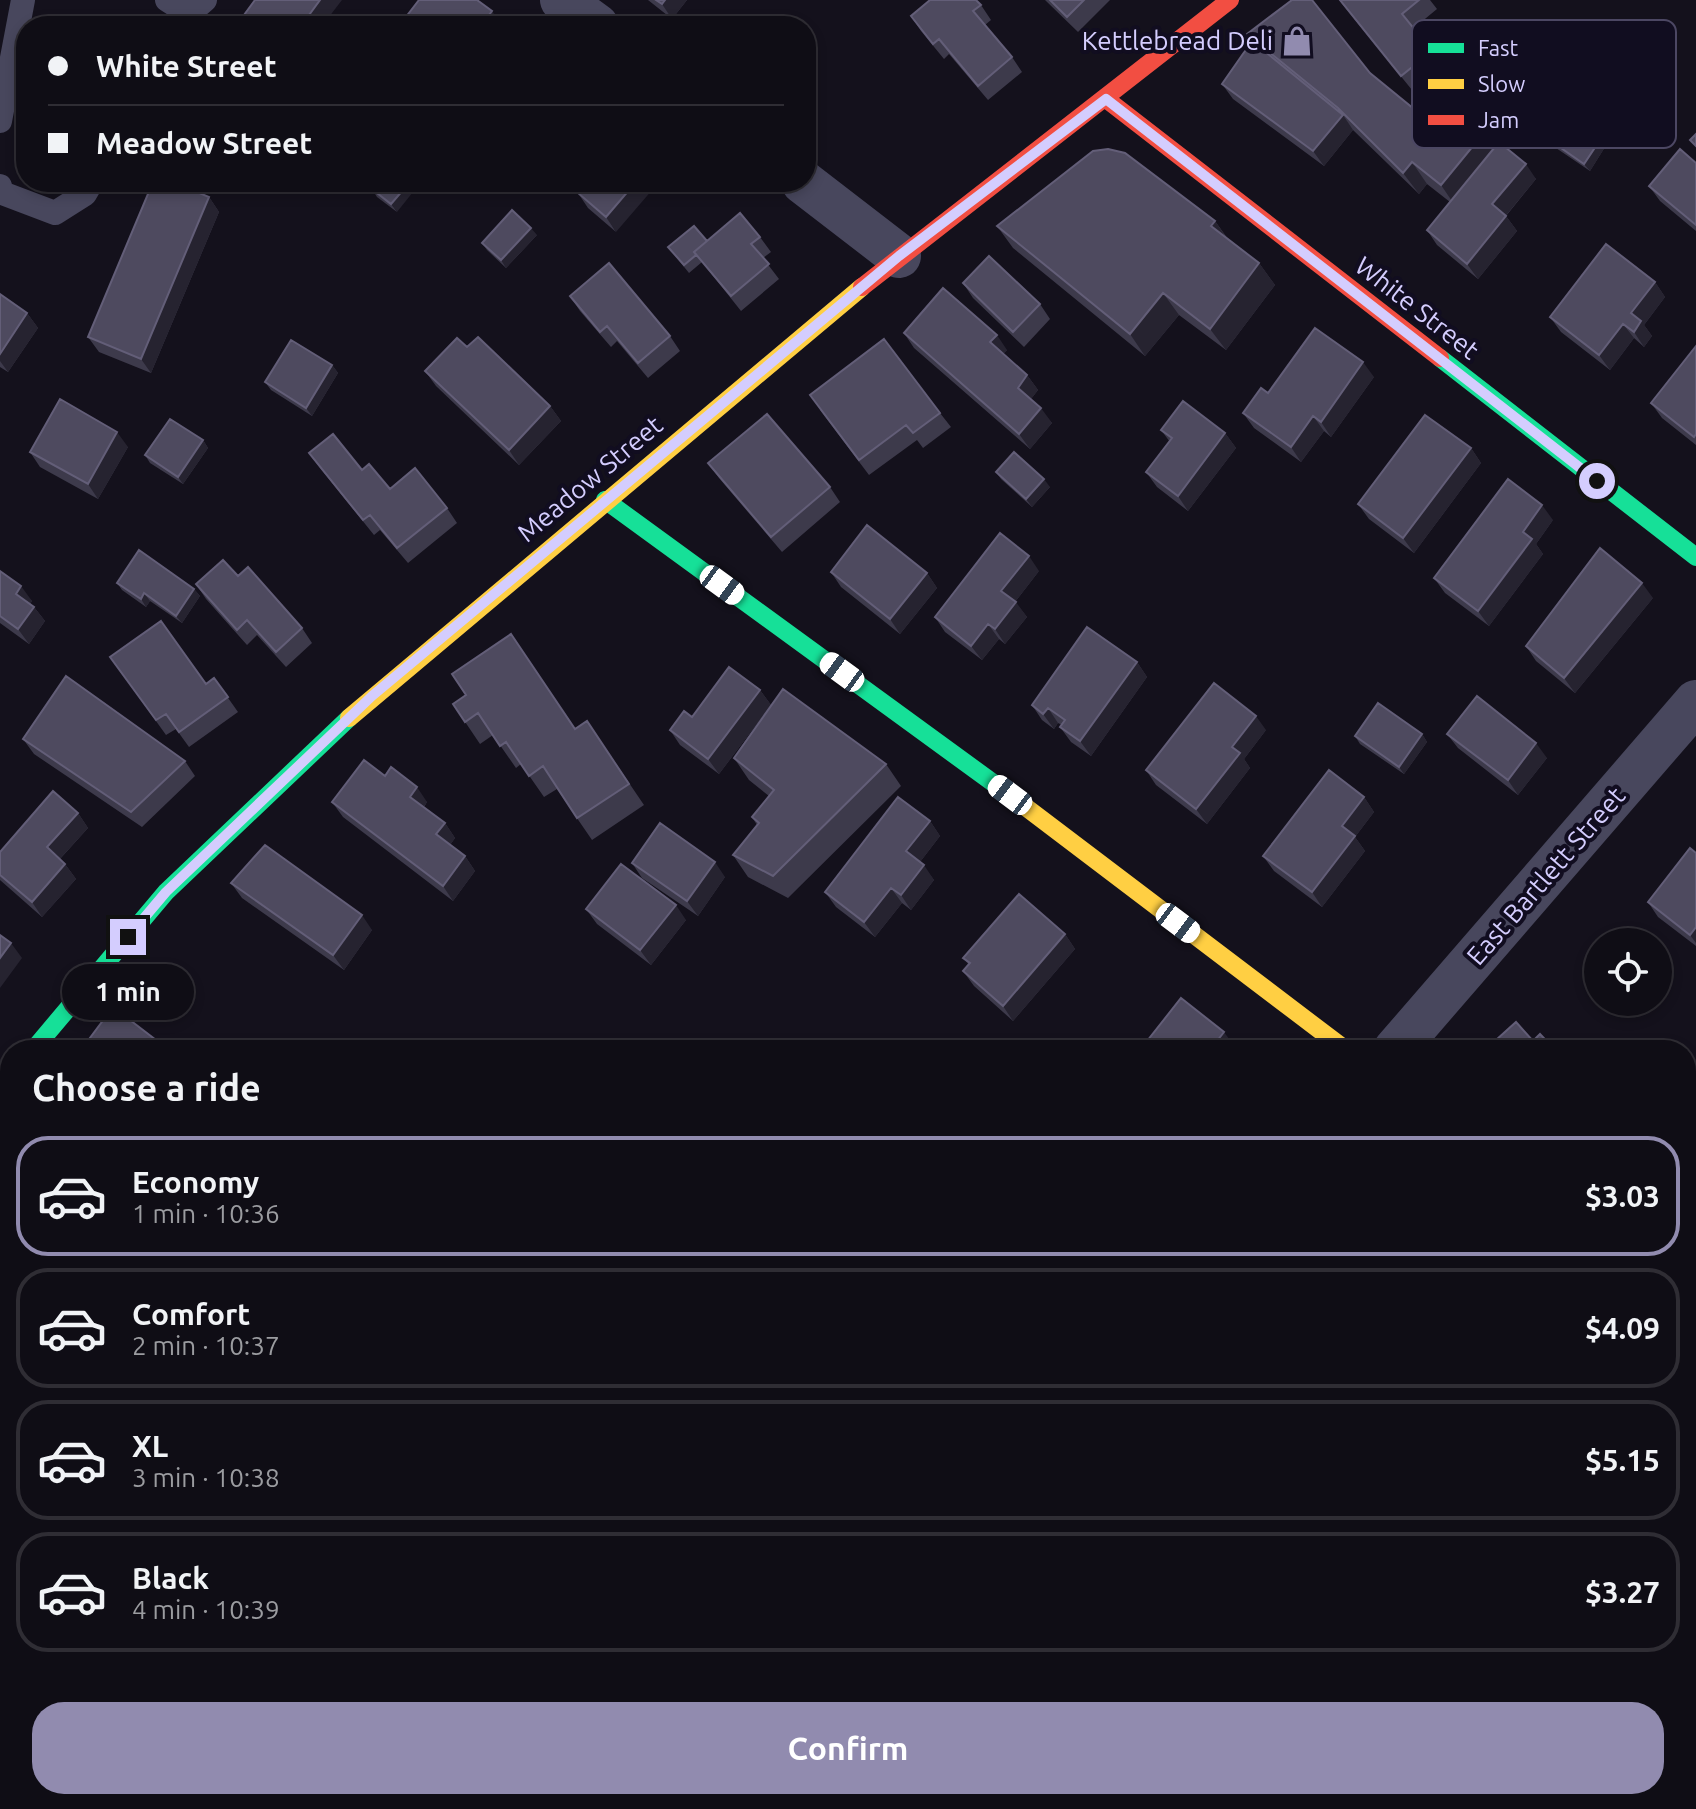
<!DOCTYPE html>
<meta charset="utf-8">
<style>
:root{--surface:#0f0d15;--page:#1d1b22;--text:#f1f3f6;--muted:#9b9ca0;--line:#2f2d34;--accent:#918baf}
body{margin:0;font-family:Ubuntu,sans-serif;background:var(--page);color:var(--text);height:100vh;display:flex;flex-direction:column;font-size:30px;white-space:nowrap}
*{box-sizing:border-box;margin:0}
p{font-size:26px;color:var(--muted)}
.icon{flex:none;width:44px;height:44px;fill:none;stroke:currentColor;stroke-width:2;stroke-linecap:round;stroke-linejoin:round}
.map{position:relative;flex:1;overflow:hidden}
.panel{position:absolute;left:0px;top:1040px;width:1696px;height:770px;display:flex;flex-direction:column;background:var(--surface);border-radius:32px 32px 0 0;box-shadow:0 4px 12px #0003,0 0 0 2px var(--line)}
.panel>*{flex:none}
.banner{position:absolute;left:16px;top:16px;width:800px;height:176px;border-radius:32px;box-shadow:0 4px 12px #0003,0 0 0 2px var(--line);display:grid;align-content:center;height:176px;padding:0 32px;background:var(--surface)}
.controls{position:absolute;left:1584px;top:928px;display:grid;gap:16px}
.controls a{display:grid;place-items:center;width:88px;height:88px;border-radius:50%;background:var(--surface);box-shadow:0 4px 12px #0003,0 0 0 2px var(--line);font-size:40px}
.end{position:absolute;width:36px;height:36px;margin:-18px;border:10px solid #d4cdfe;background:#111;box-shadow:0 0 0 4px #111}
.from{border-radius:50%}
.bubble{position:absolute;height:56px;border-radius:28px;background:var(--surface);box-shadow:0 4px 12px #0003,0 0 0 2px var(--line);font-size:26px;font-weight:700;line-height:56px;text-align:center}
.car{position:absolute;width:24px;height:48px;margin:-24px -12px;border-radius:10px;box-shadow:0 0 6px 2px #0007;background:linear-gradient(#fff 24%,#345 0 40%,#fff 0 76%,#345 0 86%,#fff 0)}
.banner b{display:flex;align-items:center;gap:28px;height:76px;font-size:30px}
.banner b+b{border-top:2px solid var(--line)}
.banner i{width:20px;height:20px;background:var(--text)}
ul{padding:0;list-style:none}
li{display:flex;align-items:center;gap:24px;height:120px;margin:0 16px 12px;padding:0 16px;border:4px solid var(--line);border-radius:32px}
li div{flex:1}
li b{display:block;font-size:30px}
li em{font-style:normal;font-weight:700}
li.on{border-color:var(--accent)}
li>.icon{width:72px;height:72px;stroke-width:1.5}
h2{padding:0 32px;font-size:36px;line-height:96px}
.action{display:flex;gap:16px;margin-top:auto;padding:16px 32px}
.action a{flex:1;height:92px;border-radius:32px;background:var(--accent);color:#fff;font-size:32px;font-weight:700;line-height:92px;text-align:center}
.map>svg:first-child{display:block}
.green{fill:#112728}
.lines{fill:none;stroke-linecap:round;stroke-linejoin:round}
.lane{stroke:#48475d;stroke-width:24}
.street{stroke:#48475d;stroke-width:44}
.fast{stroke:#16e098;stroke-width:18}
.slow{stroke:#ffcf43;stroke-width:18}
.jam{stroke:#f24e42;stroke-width:18}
.wall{fill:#3d3a4b}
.shaded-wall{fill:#262330}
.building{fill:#4e4a5f;stroke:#635e78;stroke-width:2}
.route{stroke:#d4cdfe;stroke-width:10}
.labels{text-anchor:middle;stroke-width:8;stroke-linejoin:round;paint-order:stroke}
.poi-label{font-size:26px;fill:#d4cdfe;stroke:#110d20;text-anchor:end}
.street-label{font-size:26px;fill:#d4cdfe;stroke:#110d20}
.key{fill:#110d20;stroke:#4c4763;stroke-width:2}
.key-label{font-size:22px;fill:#d4cdfe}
</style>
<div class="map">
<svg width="1696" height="1809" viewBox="0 0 1696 1809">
<rect width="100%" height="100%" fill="#14111c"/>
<path class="green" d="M1696,1365V1809H969L981,1800H1686V1371Z"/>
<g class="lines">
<path class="lane" d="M167,0L189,14
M182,26L189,14L205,0
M0,121L23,0
M0,186L2,193L55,213L85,194L92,182
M0,1520L10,1526
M0,1687L10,1694
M143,1809L147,1802L145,1800"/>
<path class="street" d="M562,0L597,26
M803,182L899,256
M1395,1050L1696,702
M654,1809L661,1800"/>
<path class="fast" d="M1440,358L1696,557
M605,500L1007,793
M33,1050L166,892L349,718"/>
<path class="slow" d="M349,718L862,287
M1007,793L1346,1050"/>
<path class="jam" d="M1106,99L1440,358
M862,287L1230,0
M0,1092L10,1077"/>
</g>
<path class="wall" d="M648,0H687L672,19Z
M1045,0H1110L1078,32Z
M1339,0H1430L1437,9L1414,28L1443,66L1412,90Z
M981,5L991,20L985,25L1012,57L1022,72L988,100L949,54L944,59L921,31L911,16Z
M1247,34L1370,73L1430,122L1501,92L1516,114L1504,129L1511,140L1505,147L1536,179L1506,216L1517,231L1478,279L1437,245L1427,230L1450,202L1427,184L1419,194L1353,130L1324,166L1233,99L1222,84L1252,41Z
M1600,140L1605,147L1590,171L1556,148L1551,141Z
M1696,163V231L1660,201L1649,186Z
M378,182L397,212L377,197L372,189Z
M587,182L616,232L588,208L578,193Z
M209,197L219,212L151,373L99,352L88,337Z
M1215,221L1228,239L1259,263L1275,285L1226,350L1179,315L1145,356L1013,248L997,226Z
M537,235L506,268L487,250L482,243Z
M760,237L771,252L763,258L779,279L741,311L702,262L689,273L668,247L707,241Z
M1655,282L1665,297L1644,325L1652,336L1644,347L1634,338L1610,370L1561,332L1550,317Z
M963,283L1040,304L1050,319L1024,347L973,298Z
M0,294L27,313L38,328L8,372L0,367Z
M570,296L670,336L680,351L648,378L617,341L611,347L580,311Z
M904,333L1007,350L1003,354L1027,375L1038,390L1031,399L1052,423L1030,449L914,348Z
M1696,346V445L1662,418L1651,403Z
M467,347L550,406L561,421L519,465L436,386L425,371Z
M332,365L338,373L312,416L271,390L265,382Z
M1374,377L1331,437L1324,431L1301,462L1254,428L1243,413L1268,393Z
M820,410L940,413L951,427L923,448L917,440L869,475Z
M1161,430L1225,433L1236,448L1188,511L1157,487L1146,472L1170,442Z
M203,440L208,448L183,484L150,463L145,455Z
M128,447L98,499L40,467L30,452Z
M1471,448L1481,463L1414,553L1369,519L1358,504Z
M309,453L362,470L390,489L447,508L457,523L408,563L380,530L374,535L320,468Z
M708,463L830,487L840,502L782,552L719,478Z
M996,472L1050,487L1032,507L1001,479Z
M1553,520L1536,544L1543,554L1489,626L1445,593L1434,578Z
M0,571L32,601L30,604L34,607L45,621L29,644L0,623Z
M1039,571L1015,602L1027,617L1005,644L999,639L982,660L945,632L935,617Z
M831,572L927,573L937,588L900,634L841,587Z
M238,576L302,628L312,643L286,667L257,635L247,645L206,599L196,584Z
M117,583L194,589L200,596L182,623L150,601L146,607L122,590Z
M1653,598L1575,693L1536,661L1526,646Z
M110,657L206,684L214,678L238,712L189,747L176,729L166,735Z
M1137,662L1147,677L1091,756L1071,742L1060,727L1062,725L1058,723L1054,729L1042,720L1032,705Z
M760,690L771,705L719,774L680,745L670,730L692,717Z
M453,704L576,729L587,721L644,805L592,840L557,789L544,797L521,764L516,768L493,735L480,744Z
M1266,730L1244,759L1250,768L1207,824L1156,785L1146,770Z
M1422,734L1427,742L1404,774L1360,744L1355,736Z
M1447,734L1547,758L1518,795L1458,748Z
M23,739L185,761L195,776L142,827L34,754Z
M734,758L886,764L901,786L788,898L748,877L733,855L757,825L752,817L769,796L749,780Z
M385,776L427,802L424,807L445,823L455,838L450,845L465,856L475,871L453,901L343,817L332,802Z
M1364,797L1374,812L1355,837L1365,851L1322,907L1274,871L1263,856Z
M78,813L88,828L60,859L65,864L76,879L42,917L0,880V852Z
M930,821L940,836L920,862L934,880L911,910L902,903L875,937L836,907L825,892Z
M1696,853V946L1658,917L1648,902Z
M632,863L725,877L698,916L642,878Z
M231,883L372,930L344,970L242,898Z
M586,909L686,920L651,965L597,924Z
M1065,934L1075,949L1013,1021L974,986L963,971L969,965L963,958Z
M10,1153V1264L0,1257V1184L5,1188L0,1180V1168Z
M0,1277L10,1289V1367L0,1360Z
M406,1800H543L540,1809H412Z
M214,1803L307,1805L305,1809H219Z"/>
<path class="shaded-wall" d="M320,0H342L322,26H301Z
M665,0H687L672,19L662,4Z
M492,11L502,26H481Z
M1501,92L1516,114L1504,129L1511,140L1456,207L1441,185L1487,110Z
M1343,115L1353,130L1324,166L1313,151Z
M1600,140L1605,147L1590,171L1584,164Z
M1412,162L1427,184L1419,194L1403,173Z
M1526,164L1536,179L1503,219L1492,204Z
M410,182H421L397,212L391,204Z
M636,182H659L616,232L606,217Z
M209,197L219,212L151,373L141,359Z
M1506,216L1517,231L1478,279L1467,264Z
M1215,221L1230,243L1211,226Z
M531,228L537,235L506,268L501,260Z
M1259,263L1275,285L1226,350L1210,329Z
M1655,282L1665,297L1644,325L1652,336L1644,347L1634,332L1631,313Z
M1163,293L1179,315L1145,356L1130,334Z
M27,313L38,328L8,372L0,361V354Z
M1623,324L1634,338L1610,370L1599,355Z
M997,335L1007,350L1000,357L990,342Z
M1363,362L1374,377L1331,437L1321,422Z
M332,365L338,373L312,416L306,408Z
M1027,375L1038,390L1028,403L1018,388Z
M550,406L561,421L519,465L509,450Z
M1041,408L1052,423L1030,449L1019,434Z
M1313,416L1324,431L1301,462L1291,447Z
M117,432L128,447L98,499L88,484Z
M1225,433L1236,448L1188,511L1178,496Z
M203,440L208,448L183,484L178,477Z
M1471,448L1481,463L1414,553L1403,538Z
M1044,479L1050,487L1032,507L1026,499Z
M1542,505L1553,520L1536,544L1543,554L1489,626L1478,611L1523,532Z
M1029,556L1039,571L1012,606L1001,591Z
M927,573L937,588L900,634L890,619Z
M1642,583L1653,598L1575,693L1564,678Z
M21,586L32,601L27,609L16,594Z
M194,589L200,596L182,623L176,616Z
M144,593L150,601L146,607L141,599Z
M1016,602L1027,617L1005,644L995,629Z
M34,607L45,621L29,644L18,629Z
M988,624L999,639L982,660L971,646Z
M1137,662L1147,677L1091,756L1080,741Z
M760,690L771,705L719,774L708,759Z
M1048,708L1058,723L1054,729L1043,714Z
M1256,716L1266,730L1244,759L1250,768L1207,824L1196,809L1232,747Z
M1422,734L1427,742L1404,774L1399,767Z
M1536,743L1547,758L1518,795L1508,780Z
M417,787L427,802L420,812L410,797Z
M1364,797L1374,812L1355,837L1365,851L1322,907L1312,892L1342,826Z
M78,813L88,828L57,862L47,847Z
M930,821L940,836L917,866L906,851Z
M445,823L455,838L447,849L436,834Z
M465,856L475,871L453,901L443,886Z
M715,862L725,877L698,916L687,901Z
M65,864L76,879L42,917L32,902Z
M924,865L934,880L911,910L901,895Z
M891,888L902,903L875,937L864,922Z
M676,905L686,920L651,965L640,950Z
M362,915L372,930L344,970L333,955Z
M1696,927V943L1690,935Z
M1065,934L1075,949L1013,1021L1003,1006Z
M11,943L22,958L0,988V958Z
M1224,1032L1235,1047L1232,1050H1210Z
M4,1280L10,1289V1300L0,1292V1284Z
M34,1800H65L59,1809H28Z
M292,1800H303L307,1805L305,1809H287Z
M528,1800H543L540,1809H525Z"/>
<path class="building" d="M255,0H320L301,26H236Z
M419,0H477L492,11L481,26H399Z
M656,0H665L662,4Z
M930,0H976L981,5L973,11L1012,57L978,86L939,39L933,44L911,16Z
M1050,0H1084L1067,17Z
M1292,0H1312L1370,73L1430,122L1473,70L1501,92L1487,110L1496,118L1441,185L1412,162L1403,173L1338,108L1247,34Z
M1340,0H1419L1402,14L1432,51L1401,76Z
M1252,41L1343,115L1313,151L1222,84Z
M1567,117L1600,140L1584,164L1551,141Z
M1696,134V146L1690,140Z
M1499,142L1526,164L1492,204L1506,216L1467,264L1427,230Z
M1108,149L1125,153L1215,221L1211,226L1259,263L1210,329L1163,293L1130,334L997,226L1093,151Z
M1680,149L1696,163V225L1649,186Z
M153,182H173L209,197L141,359L88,337Z
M378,182H410L391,204L372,189Z
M587,182H636L606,217L578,193Z
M512,210L531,228L501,260L482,243Z
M740,213L760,237L751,244L769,264L731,296L694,252Z
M694,226L707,241L694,252L696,255L684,265L668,247Z
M1606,244L1655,282L1631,313L1641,321L1634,332L1623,324L1599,355L1550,317Z
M989,256L1040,304L1013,332L963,283Z
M609,263L670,336L638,363L607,326L600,332L570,296Z
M943,288L997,335L990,342L1027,375L1018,388L1041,408L1019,434L904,333Z
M0,294L27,313L0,354Z
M1315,328L1363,362L1321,422L1313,416L1291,447L1243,413L1261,388L1268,393Z
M478,337L550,406L509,450L425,371L457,338L467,347Z
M884,339L940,413L913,433L906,425L859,460L810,395Z
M291,340L332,365L306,408L265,382Z
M1696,346V434L1694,437L1651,403Z
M60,399L117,432L88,484L30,452Z
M1183,401L1225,433L1178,496L1146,472L1172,438L1161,430Z
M767,414L830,487L771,537L708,463Z
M1425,415L1471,448L1403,538L1358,504Z
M170,419L203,440L178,477L145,455Z
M333,434L362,470L369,464L390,489L415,468L447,508L397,548L370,515L363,520L309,453Z
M1014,452L1044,479L1026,499L996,472Z
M1508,479L1542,505L1523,532L1532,539L1478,611L1434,578Z
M867,525L927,573L890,619L831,572Z
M1000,533L1029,556L1001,591L1016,602L995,629L988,624L971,646L935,617Z
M1600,548L1642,583L1564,678L1526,646Z
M139,550L194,589L176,616L144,593L141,599L117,583Z
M223,560L238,576L248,567L302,628L276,652L247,620L237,630L196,584Z
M0,571L21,586L16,594L34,607L18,629L0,616Z
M161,621L206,684L214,678L228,697L179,732L166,714L156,720L110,657Z
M1087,627L1137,662L1080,741L1060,727L1065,720L1048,708L1043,714L1032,705Z
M511,634L575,729L587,721L629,784L577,818L543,766L529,776L506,742L500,746L478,713L465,722L453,704L466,695L452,674Z
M729,667L760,690L708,759L670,730L684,711L692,717Z
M66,676L185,761L131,812L23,739Z
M1214,683L1256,716L1232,747L1240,753L1196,809L1146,770Z
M783,689L886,764L773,876L733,855L759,823L752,817L774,790L734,758Z
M1477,696L1536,743L1508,780L1447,734Z
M1378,703L1422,734L1399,767L1355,736Z
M364,760L385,776L391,767L417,787L410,797L445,823L436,834L465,856L443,886L332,802Z
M1329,770L1364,797L1342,826L1355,836L1312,892L1263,856Z
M53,791L78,813L47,847L65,864L32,902L0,875V852Z
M898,797L930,821L906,851L924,865L901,895L891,888L864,922L825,892Z
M660,823L715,862L687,901L632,863Z
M265,845L362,915L333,955L231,883Z
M1690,848L1696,853V927L1690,935L1648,902Z
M621,864L676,905L640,950L586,909Z
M1019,894L1065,934L1003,1006L963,971L970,963L963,958Z
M0,935L11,943L0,958Z
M1181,998L1224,1032L1210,1050H1140Z
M113,1007L169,1050H81Z
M1516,1022L1533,1041L1540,1034L1555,1050H1485Z
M1131,1043L1140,1050H1126Z
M1570,1045L1575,1050H1565Z
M10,1153V1184L0,1177V1168Z
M0,1184L10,1191V1257L0,1250Z
M0,1290L10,1297V1360L0,1353Z
M0,1695L10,1702V1800H34L28,1809H0Z
M216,1800H292L287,1809H229L214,1803Z
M415,1800H528L525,1809H444Z
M710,1800H733L745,1809H703Z
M693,1803L702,1809H688Z"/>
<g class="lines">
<path class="route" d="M128,937L166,892L372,696L899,256L1106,99L1597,481"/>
</g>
<defs>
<g id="shop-bare" transform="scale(2.4)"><path d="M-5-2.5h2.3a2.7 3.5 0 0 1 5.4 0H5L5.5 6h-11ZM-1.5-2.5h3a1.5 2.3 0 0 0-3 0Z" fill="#918baf" stroke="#110d20" stroke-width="2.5" paint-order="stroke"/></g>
</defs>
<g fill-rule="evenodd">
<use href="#shop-bare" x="1297" y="41"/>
</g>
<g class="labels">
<g class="poi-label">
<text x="1273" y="50">Kettlebread Deli</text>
</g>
<g class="street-label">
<text transform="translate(1417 308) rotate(38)" y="9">White Street</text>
<text transform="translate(590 479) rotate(-40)" y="9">Meadow Street</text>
<text transform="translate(1546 876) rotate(-49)" y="9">East Bartlett Street</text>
</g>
</g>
<rect x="1412" y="20" width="264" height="128" rx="12" class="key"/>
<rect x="1428" y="43" width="36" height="10" fill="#16e098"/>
<rect x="1428" y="79" width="36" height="10" fill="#ffcf43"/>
<rect x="1428" y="115" width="36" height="10" fill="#f24e42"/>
<g class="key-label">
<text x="1478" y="56">Fast</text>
<text x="1478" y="92">Slow</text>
<text x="1478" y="128">Jam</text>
</g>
</svg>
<div class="controls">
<a><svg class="icon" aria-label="locate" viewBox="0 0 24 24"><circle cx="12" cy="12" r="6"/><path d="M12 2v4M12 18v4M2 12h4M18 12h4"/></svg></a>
</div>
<i class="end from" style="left:1597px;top:481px"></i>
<i class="end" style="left:128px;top:937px"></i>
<div class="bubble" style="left:62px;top:964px;width:132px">1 min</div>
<i class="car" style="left:722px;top:585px;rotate:126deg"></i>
<i class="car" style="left:842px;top:672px;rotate:306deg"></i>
<i class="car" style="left:1010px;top:795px;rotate:307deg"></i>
<i class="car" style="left:1178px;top:923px;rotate:127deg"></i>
<div class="banner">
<b><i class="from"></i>White Street</b>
<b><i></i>Meadow Street</b>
</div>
<section class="panel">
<h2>Choose a ride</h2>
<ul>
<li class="on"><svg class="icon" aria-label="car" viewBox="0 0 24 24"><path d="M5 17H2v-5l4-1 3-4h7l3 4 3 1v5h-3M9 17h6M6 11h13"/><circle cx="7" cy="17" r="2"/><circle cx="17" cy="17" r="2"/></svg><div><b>Economy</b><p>1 min · 10:36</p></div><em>$3.03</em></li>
<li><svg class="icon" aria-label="car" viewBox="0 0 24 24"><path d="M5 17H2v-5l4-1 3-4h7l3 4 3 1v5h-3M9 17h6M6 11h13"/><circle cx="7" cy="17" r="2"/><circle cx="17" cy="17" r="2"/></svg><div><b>Comfort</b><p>2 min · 10:37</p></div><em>$4.09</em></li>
<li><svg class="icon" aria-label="car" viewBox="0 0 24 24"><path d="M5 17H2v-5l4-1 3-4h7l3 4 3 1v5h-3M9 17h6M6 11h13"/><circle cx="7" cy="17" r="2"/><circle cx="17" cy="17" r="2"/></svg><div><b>XL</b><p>3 min · 10:38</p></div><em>$5.15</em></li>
<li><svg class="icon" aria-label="car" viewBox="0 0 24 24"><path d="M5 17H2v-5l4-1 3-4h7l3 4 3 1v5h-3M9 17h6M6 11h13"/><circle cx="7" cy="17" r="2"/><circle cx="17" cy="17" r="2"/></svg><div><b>Black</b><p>4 min · 10:39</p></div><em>$3.27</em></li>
</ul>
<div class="action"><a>Confirm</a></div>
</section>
</div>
